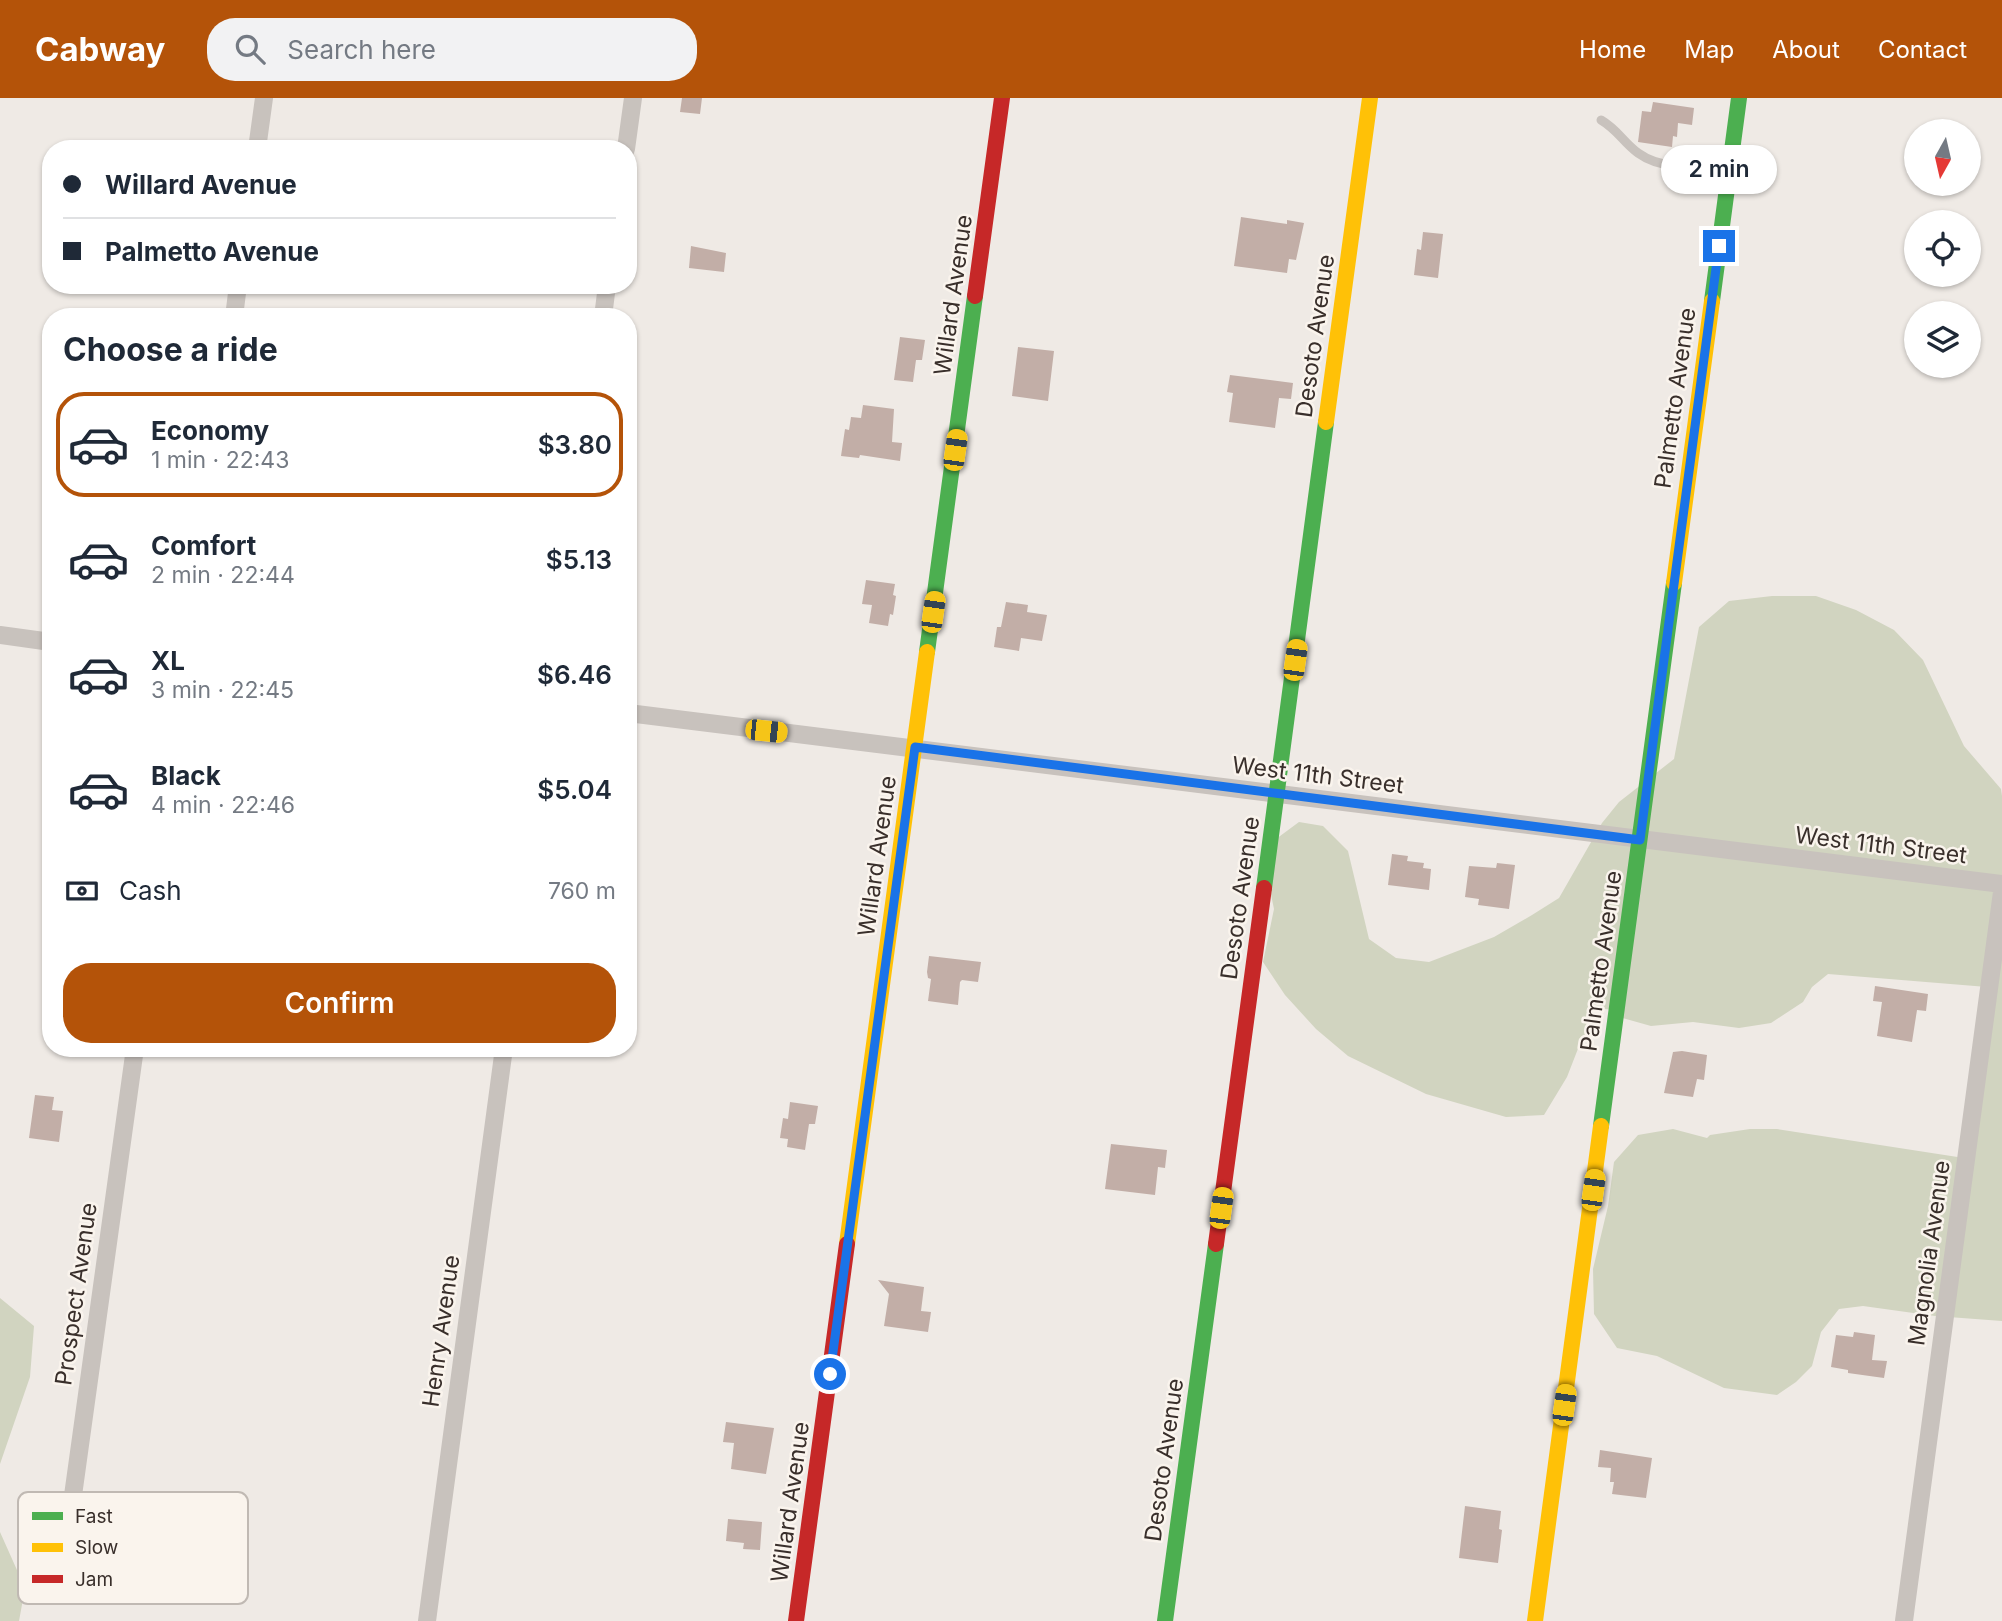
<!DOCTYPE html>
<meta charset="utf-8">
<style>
:root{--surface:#fff;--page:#f2f2f3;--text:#1f2937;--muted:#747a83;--line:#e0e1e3;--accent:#b45309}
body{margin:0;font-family:Inter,sans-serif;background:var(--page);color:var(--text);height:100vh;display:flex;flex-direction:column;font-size:26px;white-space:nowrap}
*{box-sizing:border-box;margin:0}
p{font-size:23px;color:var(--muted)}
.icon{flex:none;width:38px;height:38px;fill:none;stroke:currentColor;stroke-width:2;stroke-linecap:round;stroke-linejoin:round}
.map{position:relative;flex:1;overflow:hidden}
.side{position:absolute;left:42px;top:210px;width:595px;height:749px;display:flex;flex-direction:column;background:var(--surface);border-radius:28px;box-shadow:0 2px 5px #0004}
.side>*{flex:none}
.top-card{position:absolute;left:42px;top:42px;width:595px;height:154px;border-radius:28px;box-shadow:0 2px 5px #0004;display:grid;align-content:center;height:154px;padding:0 21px;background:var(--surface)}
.needle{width:46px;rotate:188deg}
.buttons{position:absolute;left:1904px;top:21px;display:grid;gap:14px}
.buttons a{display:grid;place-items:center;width:77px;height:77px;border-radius:50%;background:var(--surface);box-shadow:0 2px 5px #0004;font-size:35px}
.end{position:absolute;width:32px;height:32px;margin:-16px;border:9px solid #1a73e8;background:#fff;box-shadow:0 0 0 4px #fff}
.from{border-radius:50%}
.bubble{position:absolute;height:49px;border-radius:24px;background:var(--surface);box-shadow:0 2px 5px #0004;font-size:23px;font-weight:600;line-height:49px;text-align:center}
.car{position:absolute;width:21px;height:42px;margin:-21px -10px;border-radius:9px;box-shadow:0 0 5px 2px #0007;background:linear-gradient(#f5c518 24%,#345 0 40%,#f5c518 0 76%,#345 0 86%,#f5c518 0)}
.top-card b{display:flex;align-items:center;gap:24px;height:66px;font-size:26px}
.top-card b+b{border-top:2px solid var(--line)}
.top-card i{width:18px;height:18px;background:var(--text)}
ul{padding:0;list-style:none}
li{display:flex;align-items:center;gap:21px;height:105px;margin:0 14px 10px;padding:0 7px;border:4px solid transparent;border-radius:28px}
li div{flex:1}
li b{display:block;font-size:26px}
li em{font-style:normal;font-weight:600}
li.current{border-color:var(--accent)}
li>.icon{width:63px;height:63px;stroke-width:1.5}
h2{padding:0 21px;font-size:32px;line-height:84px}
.pay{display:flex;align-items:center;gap:18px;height:77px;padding:0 21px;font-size:26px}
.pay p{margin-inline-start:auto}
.cta{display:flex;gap:14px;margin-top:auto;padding:14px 21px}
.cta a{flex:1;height:80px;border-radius:28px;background:var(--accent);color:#fff;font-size:28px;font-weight:600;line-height:80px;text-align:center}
header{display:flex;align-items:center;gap:42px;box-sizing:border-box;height:98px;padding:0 35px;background:var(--accent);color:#fff}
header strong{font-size:33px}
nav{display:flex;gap:38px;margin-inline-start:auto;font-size:24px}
.search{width:490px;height:63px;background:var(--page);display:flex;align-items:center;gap:18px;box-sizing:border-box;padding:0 24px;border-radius:28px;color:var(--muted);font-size:26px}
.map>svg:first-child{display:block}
.green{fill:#d1d4c0}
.building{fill:#c2aea7}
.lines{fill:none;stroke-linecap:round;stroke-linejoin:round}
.lane{stroke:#c8c2bd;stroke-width:9}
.street{stroke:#c8c2bd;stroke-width:18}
.fast{stroke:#4caf50;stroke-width:16}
.slow{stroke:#ffc107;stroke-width:16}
.jam{stroke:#c62828;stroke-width:16}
.route{stroke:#1a73e8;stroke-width:9}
.labels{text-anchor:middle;stroke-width:5;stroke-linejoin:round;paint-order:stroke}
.street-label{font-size:23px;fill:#392f2b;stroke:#faf4ed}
.key{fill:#faf4ed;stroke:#c0b9b3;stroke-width:2}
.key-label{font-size:19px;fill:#392f2b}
</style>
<header>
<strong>Cabway</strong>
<div class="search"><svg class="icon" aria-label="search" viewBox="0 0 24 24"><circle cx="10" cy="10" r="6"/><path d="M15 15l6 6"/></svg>Search here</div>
<nav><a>Home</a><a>Map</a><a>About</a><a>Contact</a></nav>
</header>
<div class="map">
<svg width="2002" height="1523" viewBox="0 0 2002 1523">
<rect width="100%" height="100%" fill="#efeae5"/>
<path class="green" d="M1772,498H1816L1856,512L1894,532L1923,562L1964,648L2001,691L2002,698V1223L1935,1218L1863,1208L1839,1211L1821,1234L1812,1268L1796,1284L1777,1297L1724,1290L1657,1258L1617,1250L1594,1216L1593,1171L1608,1108L1614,1064L1638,1037L1673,1031L1707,1040L1710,1037L1750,1031H1777L1964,1060L1987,889L1828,876L1812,889L1803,904L1771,925L1739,930L1693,924L1651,928L1619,919V913L1599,910L1589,906L1585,940L1581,943L1567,979L1544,1017L1506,1019L1426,996L1348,958L1316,931L1285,897L1263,864L1274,811L1270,792L1276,741L1299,724L1323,728L1348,753L1369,841L1396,860L1429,864L1494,839L1532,817L1559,800L1602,725L1619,704L1674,661L1699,529L1729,503Z
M0,1200L34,1228L30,1279L0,1366Z
M0,1434L25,1490L19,1523H0Z"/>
<path class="building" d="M682,0H702L700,16L680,14Z
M1653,4L1694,10L1692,27L1678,25L1677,39L1673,38L1672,49L1638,44L1642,13L1651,14Z
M1241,119L1287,126V122L1304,125L1296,162L1289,161L1287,175L1234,168Z
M1423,134L1443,136L1438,180L1414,177L1417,151L1421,152Z
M691,148L726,155L724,174L689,170Z
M900,239L925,242L922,262H916L913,284L894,282Z
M1018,249L1054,253L1048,303L1012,298Z
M1230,277L1293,285L1291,301L1279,300L1275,330L1229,324L1233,295L1227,294Z
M863,307L894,311L892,344L902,345L900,363L860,357L859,360L841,358L845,331L849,332L851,319L861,320Z
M866,482L895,486L893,497L896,498L893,517L890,516L888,528L869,525L872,507L862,506Z
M1006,504L1028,507L1027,514L1047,517L1042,543L1021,540L1019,553L994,549L997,529H1001Z
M1392,756L1408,758L1407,763L1424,765L1423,770L1431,771L1429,792L1388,787Z
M1497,765L1515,767L1509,811L1478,807L1479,801L1465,799L1469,768L1496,770Z
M929,858L981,864L978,884L962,882L960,884L958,907L928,903L931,881L928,880L927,874Z
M1875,888L1928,896L1926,913L1917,912L1912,944L1877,938L1882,904L1873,903Z
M1682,953L1707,957L1704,982L1697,981L1693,999L1664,995L1673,954Z
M35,997L54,999L52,1012L63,1013L59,1044L29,1040Z
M790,1004L818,1008L815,1026H809L805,1052L787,1049L788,1041L780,1040L783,1020L788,1021Z
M1111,1046L1167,1052L1165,1070L1158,1069L1155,1097L1105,1091Z
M878,1182L924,1189L921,1213L931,1214L928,1234L884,1228L889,1196Z
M1854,1234L1875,1237L1872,1262L1887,1263L1884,1280L1848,1275V1272L1831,1269L1836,1237L1853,1239Z
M726,1324L774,1330L766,1376L731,1371L734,1345L723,1344Z
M1600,1352L1652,1360L1646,1400L1612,1396L1614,1384H1610L1611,1370L1598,1369Z
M1465,1408L1501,1413L1499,1431L1502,1432L1498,1465L1459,1460Z
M728,1421L762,1424L760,1452L743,1451L744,1445L726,1443Z"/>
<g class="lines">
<path class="lane" d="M1601,22C1618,32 1623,44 1638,55C1664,74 1700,68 1730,66"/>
<path class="street" d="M257,51L264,0
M626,51L633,0
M234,219L238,187
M603,219L607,187
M0,537L51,544
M628,615L2002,786
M66,1448L135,950
M427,1523L504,950
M1904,1523L2002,794"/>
<path class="fast" d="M1712,203L1739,0
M927,554L975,198
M1264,790L1326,324
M1601,1028L1674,485
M1165,1523L1216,1146"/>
<path class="slow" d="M1326,324L1370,0
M1674,485L1712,203
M847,1146L927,554
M1535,1523L1601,1028"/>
<path class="jam" d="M975,198L1002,0
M1216,1146L1264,790
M796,1523L847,1146"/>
</g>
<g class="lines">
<path class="route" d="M830,1276L915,649L1640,742L1719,148"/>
</g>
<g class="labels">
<g class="street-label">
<text transform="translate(953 197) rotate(-82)" y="8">Willard Avenue</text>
<text transform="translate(1315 238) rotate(-82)" y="8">Desoto Avenue</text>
<text transform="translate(1675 300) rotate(-82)" y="8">Palmetto Avenue</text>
<text transform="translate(1318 677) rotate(7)" y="8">West 11th Street</text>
<text transform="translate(1881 747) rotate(7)" y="8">West 11th Street</text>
<text transform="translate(877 758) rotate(-82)" y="8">Willard Avenue</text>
<text transform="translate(1240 800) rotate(-82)" y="8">Desoto Avenue</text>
<text transform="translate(1601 863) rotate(-82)" y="8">Palmetto Avenue</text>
<text transform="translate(1929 1155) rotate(-82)" y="8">Magnolia Avenue</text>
<text transform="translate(76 1196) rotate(-82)" y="8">Prospect Avenue</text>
<text transform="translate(441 1233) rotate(-82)" y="8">Henry Avenue</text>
<text transform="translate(1164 1362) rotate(-82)" y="8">Desoto Avenue</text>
<text transform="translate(790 1404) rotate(-82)" y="8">Willard Avenue</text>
</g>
</g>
<rect x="18" y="1394" width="230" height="112" rx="10" class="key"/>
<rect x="32" y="1414" width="31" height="8" fill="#4caf50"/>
<rect x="32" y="1445" width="31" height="9" fill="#ffc107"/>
<rect x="32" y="1477" width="31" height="8" fill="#c62828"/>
<g class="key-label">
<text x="75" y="1425">Fast</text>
<text x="75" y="1456">Slow</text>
<text x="75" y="1488">Jam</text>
</g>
</svg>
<div class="buttons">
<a><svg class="needle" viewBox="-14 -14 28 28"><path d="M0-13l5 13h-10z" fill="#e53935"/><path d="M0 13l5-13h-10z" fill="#747a83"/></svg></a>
<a><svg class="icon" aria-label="locate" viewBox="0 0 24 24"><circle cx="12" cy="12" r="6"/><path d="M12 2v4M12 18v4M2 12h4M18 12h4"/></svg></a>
<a><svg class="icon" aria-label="layers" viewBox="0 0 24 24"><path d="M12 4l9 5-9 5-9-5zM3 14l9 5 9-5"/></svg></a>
</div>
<i class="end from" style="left:830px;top:1276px"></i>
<i class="end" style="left:1719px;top:148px"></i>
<div class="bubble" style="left:1661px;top:47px;width:116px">2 min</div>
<i class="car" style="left:955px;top:352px;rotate:8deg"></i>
<i class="car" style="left:933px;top:514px;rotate:8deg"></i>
<i class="car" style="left:1295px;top:562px;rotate:8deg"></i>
<i class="car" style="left:766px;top:633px;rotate:96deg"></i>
<i class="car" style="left:1593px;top:1092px;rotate:8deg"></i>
<i class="car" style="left:1221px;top:1110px;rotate:8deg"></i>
<i class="car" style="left:1564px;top:1307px;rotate:8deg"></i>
<div class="top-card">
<b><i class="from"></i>Willard Avenue</b>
<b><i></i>Palmetto Avenue</b>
</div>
<section class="side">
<h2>Choose a ride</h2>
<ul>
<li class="current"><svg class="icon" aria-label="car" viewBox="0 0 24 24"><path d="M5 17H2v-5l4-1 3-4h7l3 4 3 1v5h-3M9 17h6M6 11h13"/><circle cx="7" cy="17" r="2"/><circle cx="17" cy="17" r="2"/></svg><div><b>Economy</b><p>1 min · 22:43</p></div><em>$3.80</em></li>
<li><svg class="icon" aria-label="car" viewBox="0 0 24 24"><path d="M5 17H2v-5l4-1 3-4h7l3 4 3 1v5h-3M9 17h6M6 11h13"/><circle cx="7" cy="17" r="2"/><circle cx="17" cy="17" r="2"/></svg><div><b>Comfort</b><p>2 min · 22:44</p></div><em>$5.13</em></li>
<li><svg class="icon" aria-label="car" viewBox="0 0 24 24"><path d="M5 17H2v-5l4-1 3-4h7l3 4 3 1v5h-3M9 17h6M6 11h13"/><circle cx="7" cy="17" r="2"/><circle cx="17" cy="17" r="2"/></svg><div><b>XL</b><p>3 min · 22:45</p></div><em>$6.46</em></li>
<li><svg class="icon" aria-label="car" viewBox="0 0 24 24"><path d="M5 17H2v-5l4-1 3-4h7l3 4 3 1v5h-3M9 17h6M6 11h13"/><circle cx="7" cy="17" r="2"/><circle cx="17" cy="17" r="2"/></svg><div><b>Black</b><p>4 min · 22:46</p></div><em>$5.04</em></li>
</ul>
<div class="pay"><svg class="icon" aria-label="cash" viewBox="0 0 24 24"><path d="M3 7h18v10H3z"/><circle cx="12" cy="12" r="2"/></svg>Cash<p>760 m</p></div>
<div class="cta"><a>Confirm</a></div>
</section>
</div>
